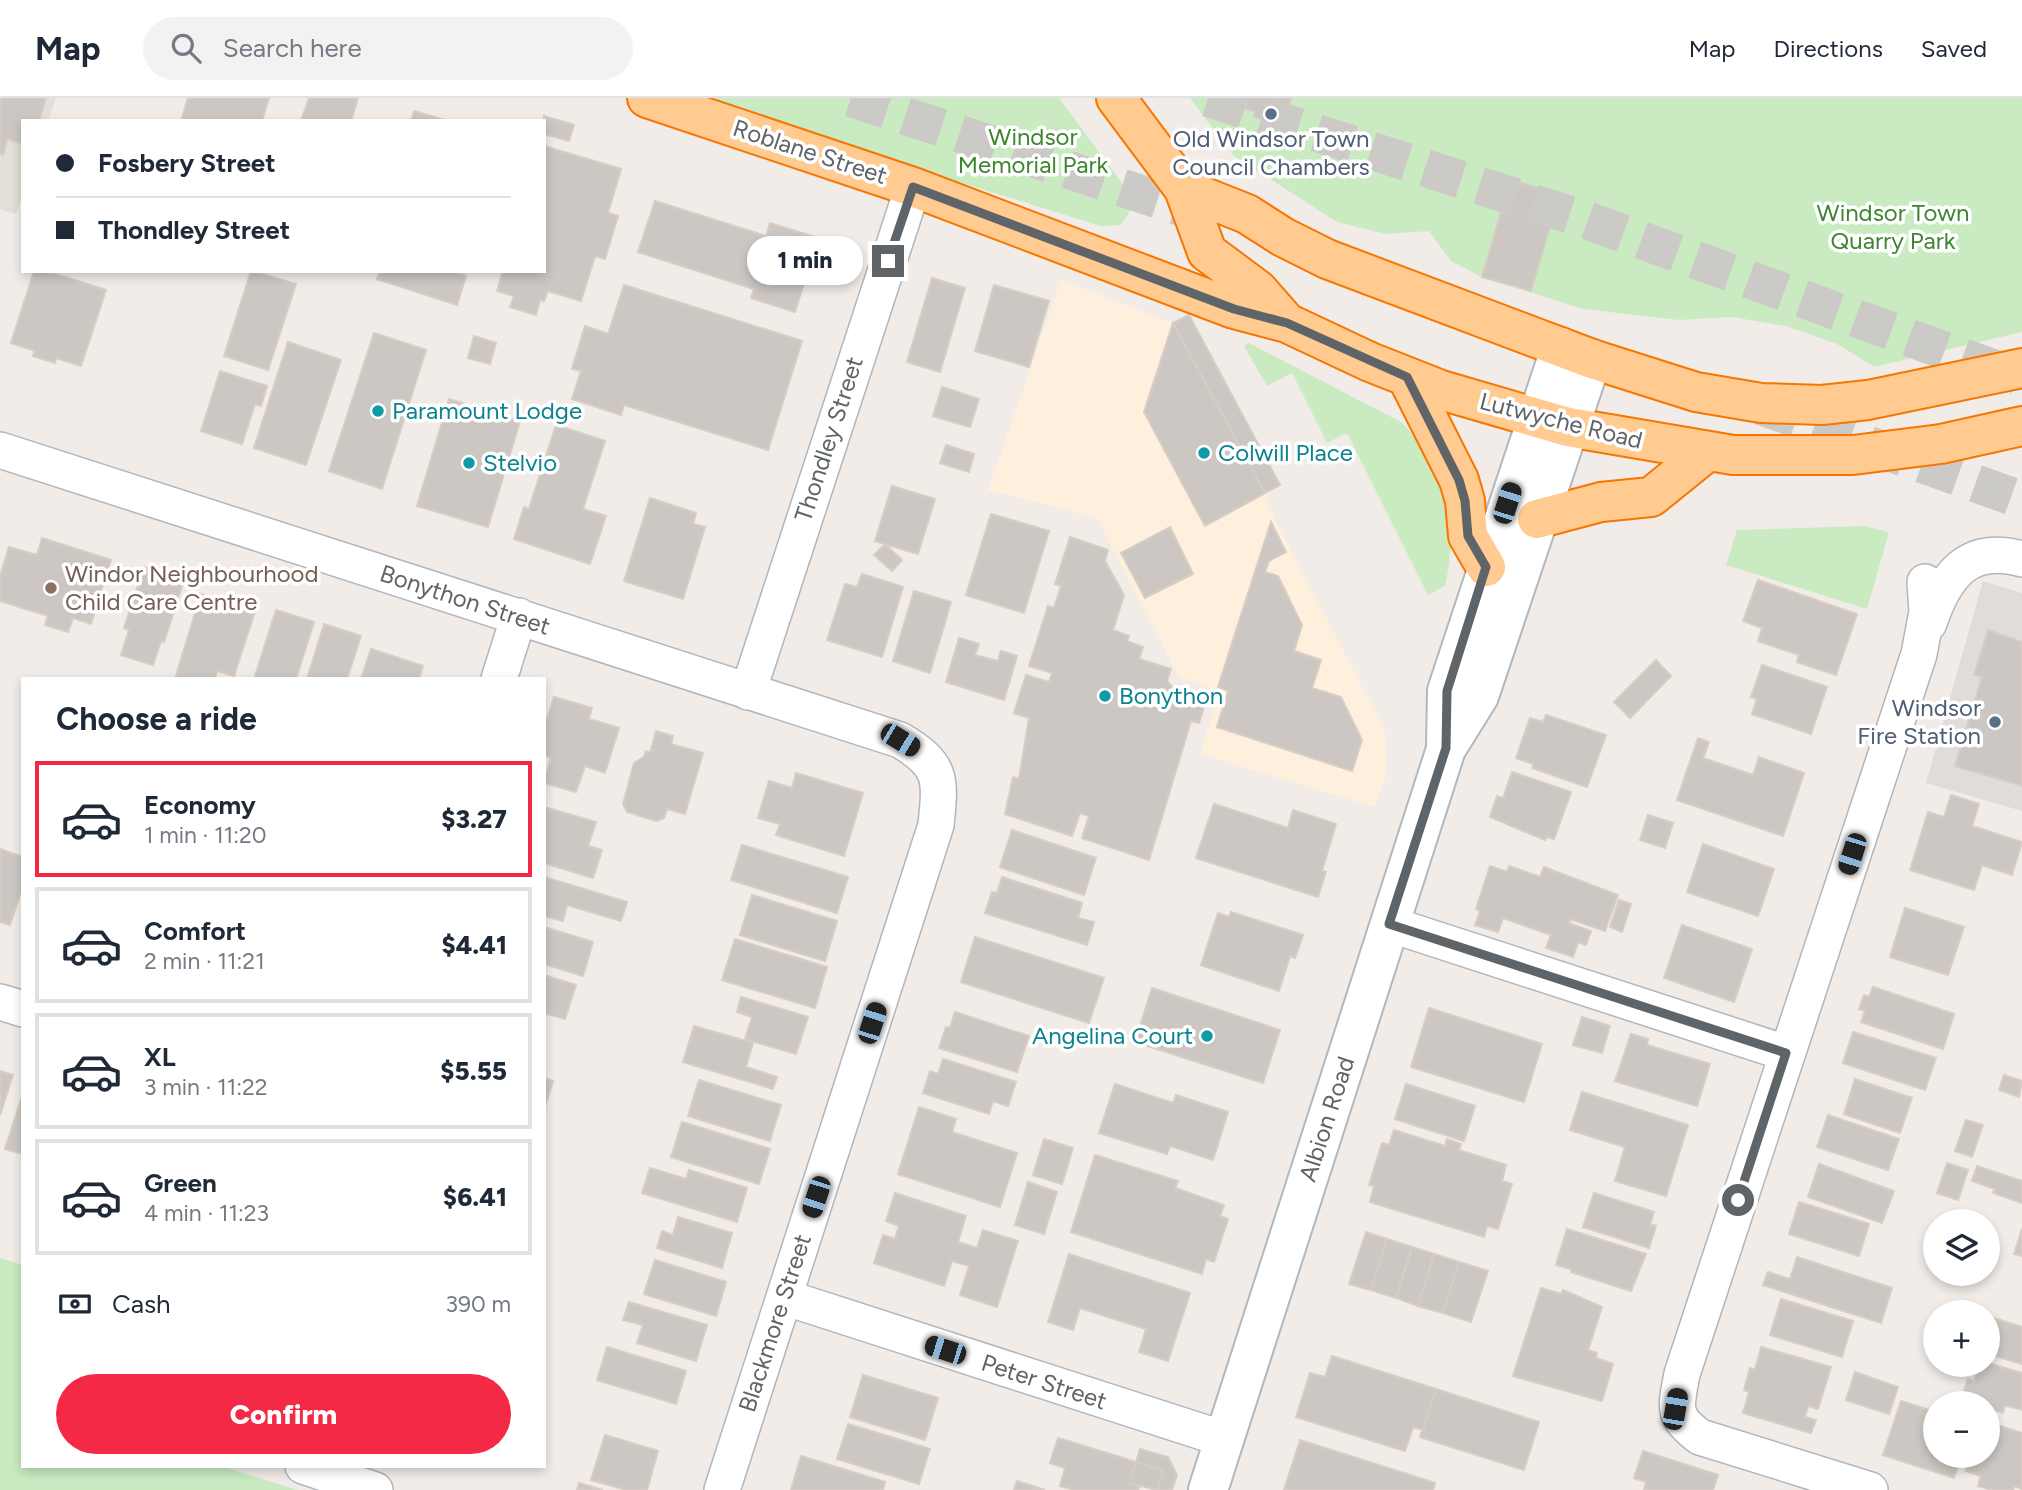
<!DOCTYPE html>
<meta charset="utf-8">
<style>
:root{--surface:#fff;--page:#f2f2f3;--text:#1f2937;--muted:#747a83;--line:#e0e1e3;--accent:#f42945}
body{margin:0;font-family:Figtree,sans-serif;background:var(--page);color:var(--text);height:100vh;display:flex;flex-direction:column;font-size:26px;white-space:nowrap}
*{box-sizing:border-box;margin:0}
p{font-size:23px;color:var(--muted)}
.icon{flex:none;width:38px;height:38px;fill:none;stroke:currentColor;stroke-width:2;stroke-linecap:round;stroke-linejoin:round}
.map{position:relative;flex:1;overflow:hidden}
.details{position:absolute;left:21px;top:579px;width:525px;height:791px;display:flex;flex-direction:column;background:var(--surface);border-radius:0px;box-shadow:0 4px 10px #0003}
.details>*{flex:none}
.top-card{position:absolute;left:21px;top:21px;width:525px;height:154px;border-radius:0px;box-shadow:0 4px 10px #0003;display:grid;align-content:center;height:154px;padding:0 35px;background:var(--surface)}
.fabs{position:absolute;left:1923px;top:1111px;display:grid;gap:14px}
.fabs a{display:grid;place-items:center;width:77px;height:77px;border-radius:50%;background:var(--surface);box-shadow:0 4px 10px #0003;font-size:35px}
.end{position:absolute;width:32px;height:32px;margin:-16px;border:9px solid #5e6468;background:#fff;box-shadow:0 0 0 4px #fff}
.from{border-radius:50%}
.bubble{position:absolute;height:49px;border-radius:24px;background:var(--surface);box-shadow:0 4px 10px #0003;font-size:23px;font-weight:800;line-height:49px;text-align:center}
.car{position:absolute;width:21px;height:42px;margin:-21px -10px;border-radius:9px;box-shadow:0 0 5px 2px #0007;background:linear-gradient(#222 24%,#8ab4d8 0 40%,#222 0 76%,#8ab4d8 0 86%,#222 0)}
.top-card b{display:flex;align-items:center;gap:24px;height:66px;font-size:26px}
.top-card b+b{border-top:2px solid var(--line)}
.top-card i{width:18px;height:18px;background:var(--text)}
ul{padding:0;list-style:none}
li{display:flex;align-items:center;gap:21px;height:116px;margin:0 14px 10px;padding:0 21px;border:4px solid var(--line);border-radius:0px}
li div{flex:1}
li b{display:block;font-size:26px}
li em{font-style:normal;font-weight:800}
li.current{border-color:var(--accent)}
li>.icon{width:63px;height:63px;stroke-width:1.5}
h2{padding:0 35px;font-size:32px;line-height:84px}
.pay{display:flex;align-items:center;gap:18px;height:77px;padding:0 35px;font-size:26px}
.pay p{margin-inline-start:auto}
.primary-button{display:flex;gap:14px;margin-top:auto;padding:14px 35px}
.primary-button a{flex:1;height:80px;border-radius:42px;background:var(--accent);color:#fff;font-size:28px;font-weight:800;line-height:80px;text-align:center}
header{display:flex;align-items:center;gap:42px;box-sizing:border-box;height:98px;padding:0 35px;background:var(--surface);border-bottom:2px solid var(--line)}
header strong{font-size:33px}
nav{display:flex;gap:38px;margin-inline-start:auto;font-size:24px}
.search{width:490px;height:63px;background:var(--page);display:flex;align-items:center;gap:18px;box-sizing:border-box;padding:0 24px;border-radius:38px;color:var(--muted);font-size:26px}
.map>svg:first-child{display:block}
.commercial{fill:#fff0de}
.industrial{fill:#e0dcd9}
.education{fill:#e3ded7}
.green{fill:#caeac2}
.building{fill:#ccc7c3;stroke:#d6cdc4;stroke-width:2}
.lines{fill:none;stroke-linecap:round;stroke-linejoin:round}
.highway-tunnel{stroke:#cccac7;stroke-width:38;stroke-dasharray:38 19;stroke-linecap:butt}
.street-casing{stroke:#b2b6ba;stroke-width:38}
.secondary-casing{stroke:#b3b8bc;stroke-width:42}
.highway-casing{stroke:#f87500;stroke-width:42}
.street{stroke:#fff;stroke-width:35}
.secondary{stroke:#fff;stroke-width:38}
.highway{stroke:#ffcb90;stroke-width:38}
.route{stroke:#5e6468;stroke-width:9}
.service-dot{fill:#5c6f8a;stroke:#fff;stroke-width:2.5}
.culture-dot{fill:#0f9aa8;stroke:#fff;stroke-width:2.5}
.education-dot{fill:#8d6e63;stroke:#fff;stroke-width:2.5}
.labels{text-anchor:middle;stroke-width:7;stroke-linejoin:round;paint-order:stroke}
.park-label{font-size:24px;fill:#3e8530;stroke:#fff}
.service-label{font-size:24px;fill:#4e5e75;stroke:#fff}
.street-label{font-size:24px;fill:#5e6468;stroke:#fff}
.culture-label{font-size:24px;fill:#0d838f;stroke:#fff;text-anchor:start}
.education-label{font-size:24px;fill:#785e54;stroke:#fff;text-anchor:start}
</style>
<header>
<strong>Map</strong>
<div class="search"><svg class="icon" aria-label="search" viewBox="0 0 24 24"><circle cx="10" cy="10" r="6"/><path d="M15 15l6 6"/></svg>Search here</div>
<nav><a>Map</a><a>Directions</a><a>Saved</a></nav>
</header>
<div class="map">
<svg width="2022" height="1392" viewBox="0 0 2022 1392">
<rect width="100%" height="100%" fill="#f1ece7"/>
<path class="commercial" d="M1061,182L1173,225L1265,395L1277,425L1385,633L1387,675L1375,709L1200,656L1220,593L1178,578L1097,420L988,392Z"/>
<path class="industrial" d="M1983,483L2022,495V713L1926,685Z"/>
<path class="education" d="M0,0H56L48,23H23V96L16,116L0,111Z"/>
<path class="green" d="M687,0H1059L1136,104L1121,127L1101,128Z
M1190,0H2022V234L1874,269L1837,246L1786,228L1731,219L1679,222L1583,211L1482,179L1451,163L1429,133L1385,136L1337,124L1234,58Z
M1249,245L1401,324C1448,371 1459,425 1445,488L1428,497L1347,335L1327,345L1292,275L1267,288L1244,248Z
M1863,428L1889,434L1867,511L1726,467L1737,432Z
M0,1160L23,1167V1368L223,1369L298,1392H0Z"/>
<path class="building" d="M0,0H46L39,23H23V46L7,41L3,57L0,56Z
M188,0H269L262,23H181Z
M309,0H358L351,23H301Z
M1248,0H1291L1286,26L1254,19L1255,13L1245,11Z
M414,13L448,23H411Z
M544,18L574,27L569,43L544,36Z
M544,48L621,71L608,115L618,118L605,161L595,158L581,203L548,193L544,203L540,202L536,217L510,209L514,198L497,193L503,173H544Z
M1518,84L1552,94L1548,106L1556,108L1531,193L1482,179L1507,93L1515,96Z
M655,103L766,138L770,125L818,140L795,214L751,200L754,191L638,154Z
M34,173H46L106,192L81,268L56,260L55,265L33,258L35,253L11,245Z
M251,173L296,186L268,272L224,258Z
M380,173H452L466,178L457,207L377,181Z
M932,180L965,190L940,274L907,264Z
M624,187L802,243L768,352L624,307L621,317L572,301L581,273L572,271L585,228L608,236Z
M994,187L1049,203L1029,269L975,253Z
M1189,217L1280,387L1265,395L1173,225Z
M1173,225L1265,395L1205,428L1144,314Z
M374,235L426,252L382,391L329,373Z
M474,238L496,245L490,266L468,260Z
M288,244L341,262L306,367L254,350Z
M220,273L267,288L261,308L255,306L242,346L201,333Z
M942,289L979,301L970,329L933,318Z
M449,301L520,323L488,429L417,408Z
M556,327L605,343L583,411L606,418L590,466L514,441L524,409L529,411Z
M946,347L974,356L969,374L940,365Z
M892,388L935,401L918,456L875,443Z
M650,400L696,415L693,426L705,429L683,501L624,483Z
M991,416L1049,433L1024,515L966,497Z
M1271,424L1286,454L1269,463L1265,474L1278,478L1302,527L1294,553L1321,562L1312,590L1341,599L1362,642L1352,673L1217,629L1228,593L1218,589Z
M1170,429L1193,476L1145,500L1121,455Z
M1070,439L1108,452L1105,463L1124,497L1113,532L1129,538L1127,543L1143,549L1139,561L1171,571L1167,583L1176,593L1206,602L1199,625L1191,623L1149,762L1082,740L1089,718L1080,715L1072,738L1005,716L1013,679L1019,681L1029,620L1014,615L1026,577L1049,584L1052,575L1029,568L1048,508L1054,510L1061,488L1055,486Z
M42,440L111,462L91,526L73,520L68,534L45,527L48,518L0,503V478L9,449L37,457Z
M885,446L902,462L892,473L874,457Z
M144,469L184,482L164,544L161,543L153,567L121,557L129,532L124,530Z
M862,476L903,489L882,559L827,542L845,486L857,489Z
M1758,482L1857,516L1836,577L1797,564L1799,557L1758,543L1762,530L1743,523Z
M914,493L951,504L930,575L893,563Z
M201,496L255,513L234,578L217,573L215,581H175Z
M276,512L314,524L296,581H254Z
M324,526L361,538L347,581H307Z
M1988,532L2022,544V688L1955,668L1982,579L1974,577Z
M959,540L979,546L975,557L998,563L1001,553L1017,558L1004,602L946,584Z
M371,551L423,568L419,581H361Z
M1656,562L1671,578L1630,620L1614,604Z
M1762,567L1827,589L1811,636L1752,616L1757,601L1751,599Z
M554,599L592,610L589,621L619,630L605,675L585,668L576,694L544,685L551,660L544,657V631Z
M1546,617L1606,637L1587,689L1532,670L1534,666L1516,660L1530,620L1543,624Z
M656,633L673,638L671,646L703,655L685,716L667,711L664,720L656,723L627,714L623,706L634,665L644,659L646,653L650,655Z
M1698,640L1709,644L1703,660L1753,677L1759,659L1804,675L1783,738L1677,702Z
M1512,674L1571,694L1554,741L1547,739L1545,742L1490,719L1497,698L1503,700Z
M796,675L863,695L844,758L776,737L780,726L758,720L769,683L792,690Z
M1951,697L1979,706L1972,728L2022,744L2012,777L1982,767L1974,792L1910,772L1928,714L1944,719Z
M1214,706L1288,730L1293,712L1336,726L1322,773L1326,774L1318,799L1196,760Z
M544,709L596,724L588,748L602,752L593,780L544,765Z
M1648,717L1673,725L1665,750L1640,742Z
M1012,732L1096,760L1084,797L1000,769Z
M1703,746L1774,771L1758,818L1687,794Z
M742,747L848,779L837,815L731,782Z
M0,751L23,759V787L10,827L0,824Z
M1490,768L1507,774L1509,768L1540,779L1544,769L1618,797L1605,833L1570,821L1569,825L1591,833L1586,847L1578,844L1573,859L1546,850L1551,837L1503,820L1498,834L1475,827L1480,813L1476,811Z
M544,779L627,804L621,823L567,807L563,823L544,818Z
M1002,779L1082,805L1078,820L1094,824L1087,847L985,815L992,794L997,795Z
M752,797L837,823L825,863L740,837Z
M1619,802L1631,806L1622,834L1610,829Z
M1905,810L1964,829L1948,877L1890,859Z
M1231,814L1303,837L1295,860L1290,858L1279,893L1201,867L1218,815L1229,819Z
M1682,827L1752,851L1734,904L1664,880Z
M544,829L593,844L583,878L544,866Z
M975,839L1104,880L1089,925L961,884Z
M735,841L827,869L815,910L722,882Z
M544,877L576,887L565,921L544,915Z
M1873,889L1954,916L1943,951L1861,924L1865,913L1859,911L1864,897L1869,899Z
M1152,890L1280,932L1263,985L1135,944Z
M741,899L808,919L796,956L745,941L752,919L737,914Z
M1429,910L1542,946L1524,1004L1411,969Z
M955,914L1029,938L1017,974L939,950L946,929L950,930Z
M1582,919L1610,928L1602,955L1573,947Z
M694,928L753,945L746,969L777,979L773,991L683,964Z
M1853,934L1936,960L1925,992L1843,965Z
M1631,936L1648,941L1647,947L1710,966L1697,1008L1615,983Z
M943,961L1016,984L1008,1008L993,1003L989,1016L923,995L930,973L938,976Z
M0,973L13,977L0,1017Z
M2004,977L2022,983L2019,999L1999,992Z
M544,980L553,983L544,1012Z
M1855,981L1912,1000L1900,1035L1844,1016Z
M699,982L781,1007L770,1043L688,1018Z
M1115,986L1173,1005L1176,997L1228,1014L1213,1062L1170,1048L1167,1056L1099,1035Z
M1406,986L1475,1008L1464,1043L1395,1021Z
M1582,994L1688,1027L1666,1098L1615,1083L1625,1049L1570,1032Z
M23,995V1056L5,1051Z
M919,1009L956,1021L952,1034L1017,1055L1000,1109L898,1076Z
M1828,1017L1899,1041L1888,1072L1817,1049Z
M1966,1022L1983,1027L1972,1059L1955,1053Z
M682,1024L770,1051L759,1086L671,1059Z
M1394,1032L1445,1048L1447,1041L1461,1046L1459,1052L1506,1067L1502,1083L1512,1086L1498,1131L1487,1128L1484,1139L1370,1104L1374,1088L1369,1087L1382,1045L1389,1047Z
M1044,1041L1073,1050L1062,1086L1033,1077Z
M1095,1057L1178,1083L1175,1090L1224,1107L1220,1118L1228,1121L1214,1164L1206,1161L1202,1176L1071,1134Z
M1947,1065L1968,1072L1958,1102L1937,1095Z
M1819,1066L1894,1093L1882,1125L1808,1099Z
M1977,1068L2022,1083V1105L1993,1095L1995,1091L1972,1083Z
M650,1070L686,1081L689,1072L747,1090L737,1124L642,1095Z
M1028,1084L1057,1094L1044,1136L1015,1127Z
M895,1095L966,1118L958,1144L977,1150L983,1132L1018,1143L997,1209L960,1197L969,1168L952,1163L944,1188L874,1165L883,1137L895,1141L899,1128L886,1123Z
M1594,1095L1654,1114L1650,1126L1656,1128L1649,1150L1583,1129Z
M1799,1104L1869,1126L1859,1158L1789,1136Z
M678,1119L732,1135L722,1170L657,1150L662,1133L673,1137Z
M1567,1131L1646,1156L1631,1193L1571,1174V1171L1556,1167Z
M2022,1131V1158L2014,1156Z
M1366,1134L1387,1141L1371,1192L1349,1186Z
M1387,1141L1412,1149L1396,1200L1371,1192Z
M1412,1149L1434,1156L1418,1208L1396,1200Z
M1069,1156L1190,1195L1168,1263L1139,1254L1146,1231L1080,1210L1073,1232L1048,1224Z
M1434,1156L1459,1164L1443,1215L1418,1208Z
M1797,1159L1892,1190L1881,1225L1763,1187L1768,1174L1790,1181Z
M655,1162L726,1184L716,1218L644,1196Z
M1459,1164L1488,1173L1471,1224L1443,1215Z
M1541,1190L1562,1196L1563,1192L1602,1209L1588,1252L1597,1255L1596,1260L1613,1266L1602,1303L1513,1278Z
M1781,1201L1853,1223L1842,1259L1770,1237Z
M629,1204L707,1227L696,1263L637,1245L643,1227L623,1222Z
M1988,1218L2022,1229V1266L1988,1256Z
M607,1249L686,1273L676,1306L597,1282Z
M1761,1249L1831,1269L1818,1311L1808,1308L1805,1319L1816,1322L1811,1335L1743,1315L1749,1294L1744,1292L1750,1270L1755,1272Z
M1332,1258L1436,1291L1423,1332L1413,1329L1405,1353L1296,1319L1310,1275L1325,1279Z
M1988,1265L2022,1275V1312L2005,1307L2003,1315L1988,1310V1306L1961,1301L1968,1281L1974,1283L1979,1267Z
M1855,1274L1898,1289L1889,1316L1846,1302Z
M863,1277L938,1300L925,1342L850,1319Z
M1436,1291L1539,1324L1524,1372L1420,1339Z
M1901,1303L1936,1314V1358H1961L1954,1380L1883,1357Z
M1988,1324L2022,1335V1391L2014,1388L2013,1392H1992L1978,1388L1981,1378L1966,1373L1971,1358H1988Z
M848,1326L930,1351L919,1386L837,1361Z
M605,1337L658,1353L647,1392H626L591,1382Z
M1058,1340L1136,1364L1130,1385L1140,1388L1138,1392H1074L1060,1388L1065,1370L1050,1365Z
M1300,1342L1435,1385L1433,1392H1284Z
M1140,1351L1168,1359L1177,1377L1172,1392H1157L1163,1373L1136,1364Z
M1643,1353L1718,1377L1713,1392H1644L1646,1384L1634,1380Z
M801,1358L885,1384L883,1392H791Z
M1136,1364L1163,1373L1157,1392L1130,1385Z
M1017,1383L1045,1392H1014Z
M579,1385L603,1392H577Z"/>
<g class="lines">
<path class="highway-tunnel" d="M851,0L1217,121
M1208,0L1583,121L2017,279
M1761,308L2022,402"/>
<g class="street-casing">
<path id="street" d="M0,352L900,642C942,667 941,680 936,727L722,1392
M1929,525C1945,477 1968,446 2022,461
M499,581L519,518
M748,594L913,89
M1389,826L1786,955
M0,904L23,911
M784,1199L1224,1341
M303,1368L375,1392
M1870,1392L1700,1339C1671,1318 1676,1309 1682,1276L1919,556L1927,514L1925,484"/>
</g>
<g class="secondary-casing">
<path id="secondary" d="M1446,648L1447,593L1561,249
M1208,1392L1446,651L1479,598L1592,261"/>
</g>
<g class="highway-casing">
<path id="highway" d="M647,0L913,89L1234,211L1287,225
M1116,0L1184,91L1207,154L1258,192L1287,225L1370,264L1441,292L1568,329L1733,357H1853L1941,346L2022,328
M1184,91L1247,116L1283,139L1327,161L1592,261L1696,294L1761,305L1822,307L1868,302L2022,270
M1407,279L1459,382L1465,403L1468,438L1486,469
M1537,421L1601,404L1651,399L1708,353"/>
</g>
<use href="#street" class="street"/>
<use href="#secondary" class="secondary"/>
<use href="#highway" class="highway"/>
</g>
<g class="lines">
<path class="route" d="M888,163L913,89L1234,211L1287,225L1407,279L1459,382L1465,403L1468,438L1486,469L1447,593L1446,650L1389,826L1786,955L1738,1102"/>
</g>
<g class="service-dot">
<circle cx="1271" cy="16" r="7"/>
<circle cx="1995" cy="624" r="7"/>
</g>
<g class="culture-dot">
<circle cx="378" cy="313" r="7"/>
<circle cx="1204" cy="355" r="7"/>
<circle cx="469" cy="365" r="7"/>
<circle cx="1105" cy="598" r="7"/>
<circle cx="1207" cy="938" r="7"/>
</g>
<circle class="education-dot" cx="51" cy="490" r="7"/>
<g class="labels">
<g class="park-label">
<text x="1033" y="47">Windsor<tspan x="1033" dy="28">Memorial Park</tspan></text>
<text x="1893" y="123">Windsor Town<tspan x="1893" dy="28">Quarry Park</tspan></text>
</g>
<g class="service-label">
<text x="1271" y="49">Old Windsor Town<tspan x="1271" dy="28">Council Chambers</tspan></text>
<text x="1981" y="618" text-anchor="end">Windsor<tspan x="1981" dy="28">Fire Station</tspan></text>
</g>
<g class="street-label">
<text transform="translate(810 54) rotate(18)" y="8">Roblane Street</text>
<text transform="translate(1561 323) rotate(14)" y="8">Lutwyche Road</text>
<text transform="translate(829 341) rotate(-72)" y="8">Thondley Street</text>
<text transform="translate(465 502) rotate(18)" y="8">Bonython Street</text>
<text transform="translate(1327 1021) rotate(-72)" y="8">Albion Road</text>
<text transform="translate(775 1225) rotate(-72)" y="8">Blackmore Street</text>
<text transform="translate(1044 1284) rotate(18)" y="8">Peter Street</text>
</g>
<g class="culture-label">
<text x="392" y="321">Paramount Lodge</text>
<text x="1218" y="363">Colwill Place</text>
<text x="483" y="373">Stelvio</text>
<text x="1119" y="606">Bonython</text>
<text x="1193" y="946" text-anchor="end">Angelina Court</text>
</g>
<g class="education-label">
<text x="65" y="484">Windor Neighbourhood<tspan x="65" dy="28">Child Care Centre</tspan></text>
</g>
</g>
</svg>
<div class="fabs">
<a><svg class="icon" aria-label="layers" viewBox="0 0 24 24"><path d="M12 4l9 5-9 5-9-5zM3 14l9 5 9-5"/></svg></a>
<a>+</a>
<a>−</a>
</div>
<i class="end from" style="left:1738px;top:1102px"></i>
<i class="end" style="left:888px;top:163px"></i>
<div class="bubble" style="left:747px;top:138px;width:116px">1 min</div>
<i class="car" style="left:1507px;top:405px;rotate:18deg"></i>
<i class="car" style="left:900px;top:642px;rotate:121deg"></i>
<i class="car" style="left:1852px;top:756px;rotate:198deg"></i>
<i class="car" style="left:872px;top:925px;rotate:18deg"></i>
<i class="car" style="left:816px;top:1099px;rotate:198deg"></i>
<i class="car" style="left:945px;top:1252px;rotate:288deg"></i>
<i class="car" style="left:1675px;top:1311px;rotate:10deg"></i>
<div class="top-card">
<b><i class="from"></i>Fosbery Street</b>
<b><i></i>Thondley Street</b>
</div>
<section class="details">
<h2>Choose a ride</h2>
<ul>
<li class="current"><svg class="icon" aria-label="car" viewBox="0 0 24 24"><path d="M5 17H2v-5l4-1 3-4h7l3 4 3 1v5h-3M9 17h6M6 11h13"/><circle cx="7" cy="17" r="2"/><circle cx="17" cy="17" r="2"/></svg><div><b>Economy</b><p>1 min · 11:20</p></div><em>$3.27</em></li>
<li><svg class="icon" aria-label="car" viewBox="0 0 24 24"><path d="M5 17H2v-5l4-1 3-4h7l3 4 3 1v5h-3M9 17h6M6 11h13"/><circle cx="7" cy="17" r="2"/><circle cx="17" cy="17" r="2"/></svg><div><b>Comfort</b><p>2 min · 11:21</p></div><em>$4.41</em></li>
<li><svg class="icon" aria-label="car" viewBox="0 0 24 24"><path d="M5 17H2v-5l4-1 3-4h7l3 4 3 1v5h-3M9 17h6M6 11h13"/><circle cx="7" cy="17" r="2"/><circle cx="17" cy="17" r="2"/></svg><div><b>XL</b><p>3 min · 11:22</p></div><em>$5.55</em></li>
<li><svg class="icon" aria-label="car" viewBox="0 0 24 24"><path d="M5 17H2v-5l4-1 3-4h7l3 4 3 1v5h-3M9 17h6M6 11h13"/><circle cx="7" cy="17" r="2"/><circle cx="17" cy="17" r="2"/></svg><div><b>Green</b><p>4 min · 11:23</p></div><em>$6.41</em></li>
</ul>
<div class="pay"><svg class="icon" aria-label="cash" viewBox="0 0 24 24"><path d="M3 7h18v10H3z"/><circle cx="12" cy="12" r="2"/></svg>Cash<p>390 m</p></div>
<div class="primary-button"><a>Confirm</a></div>
</section>
</div>
